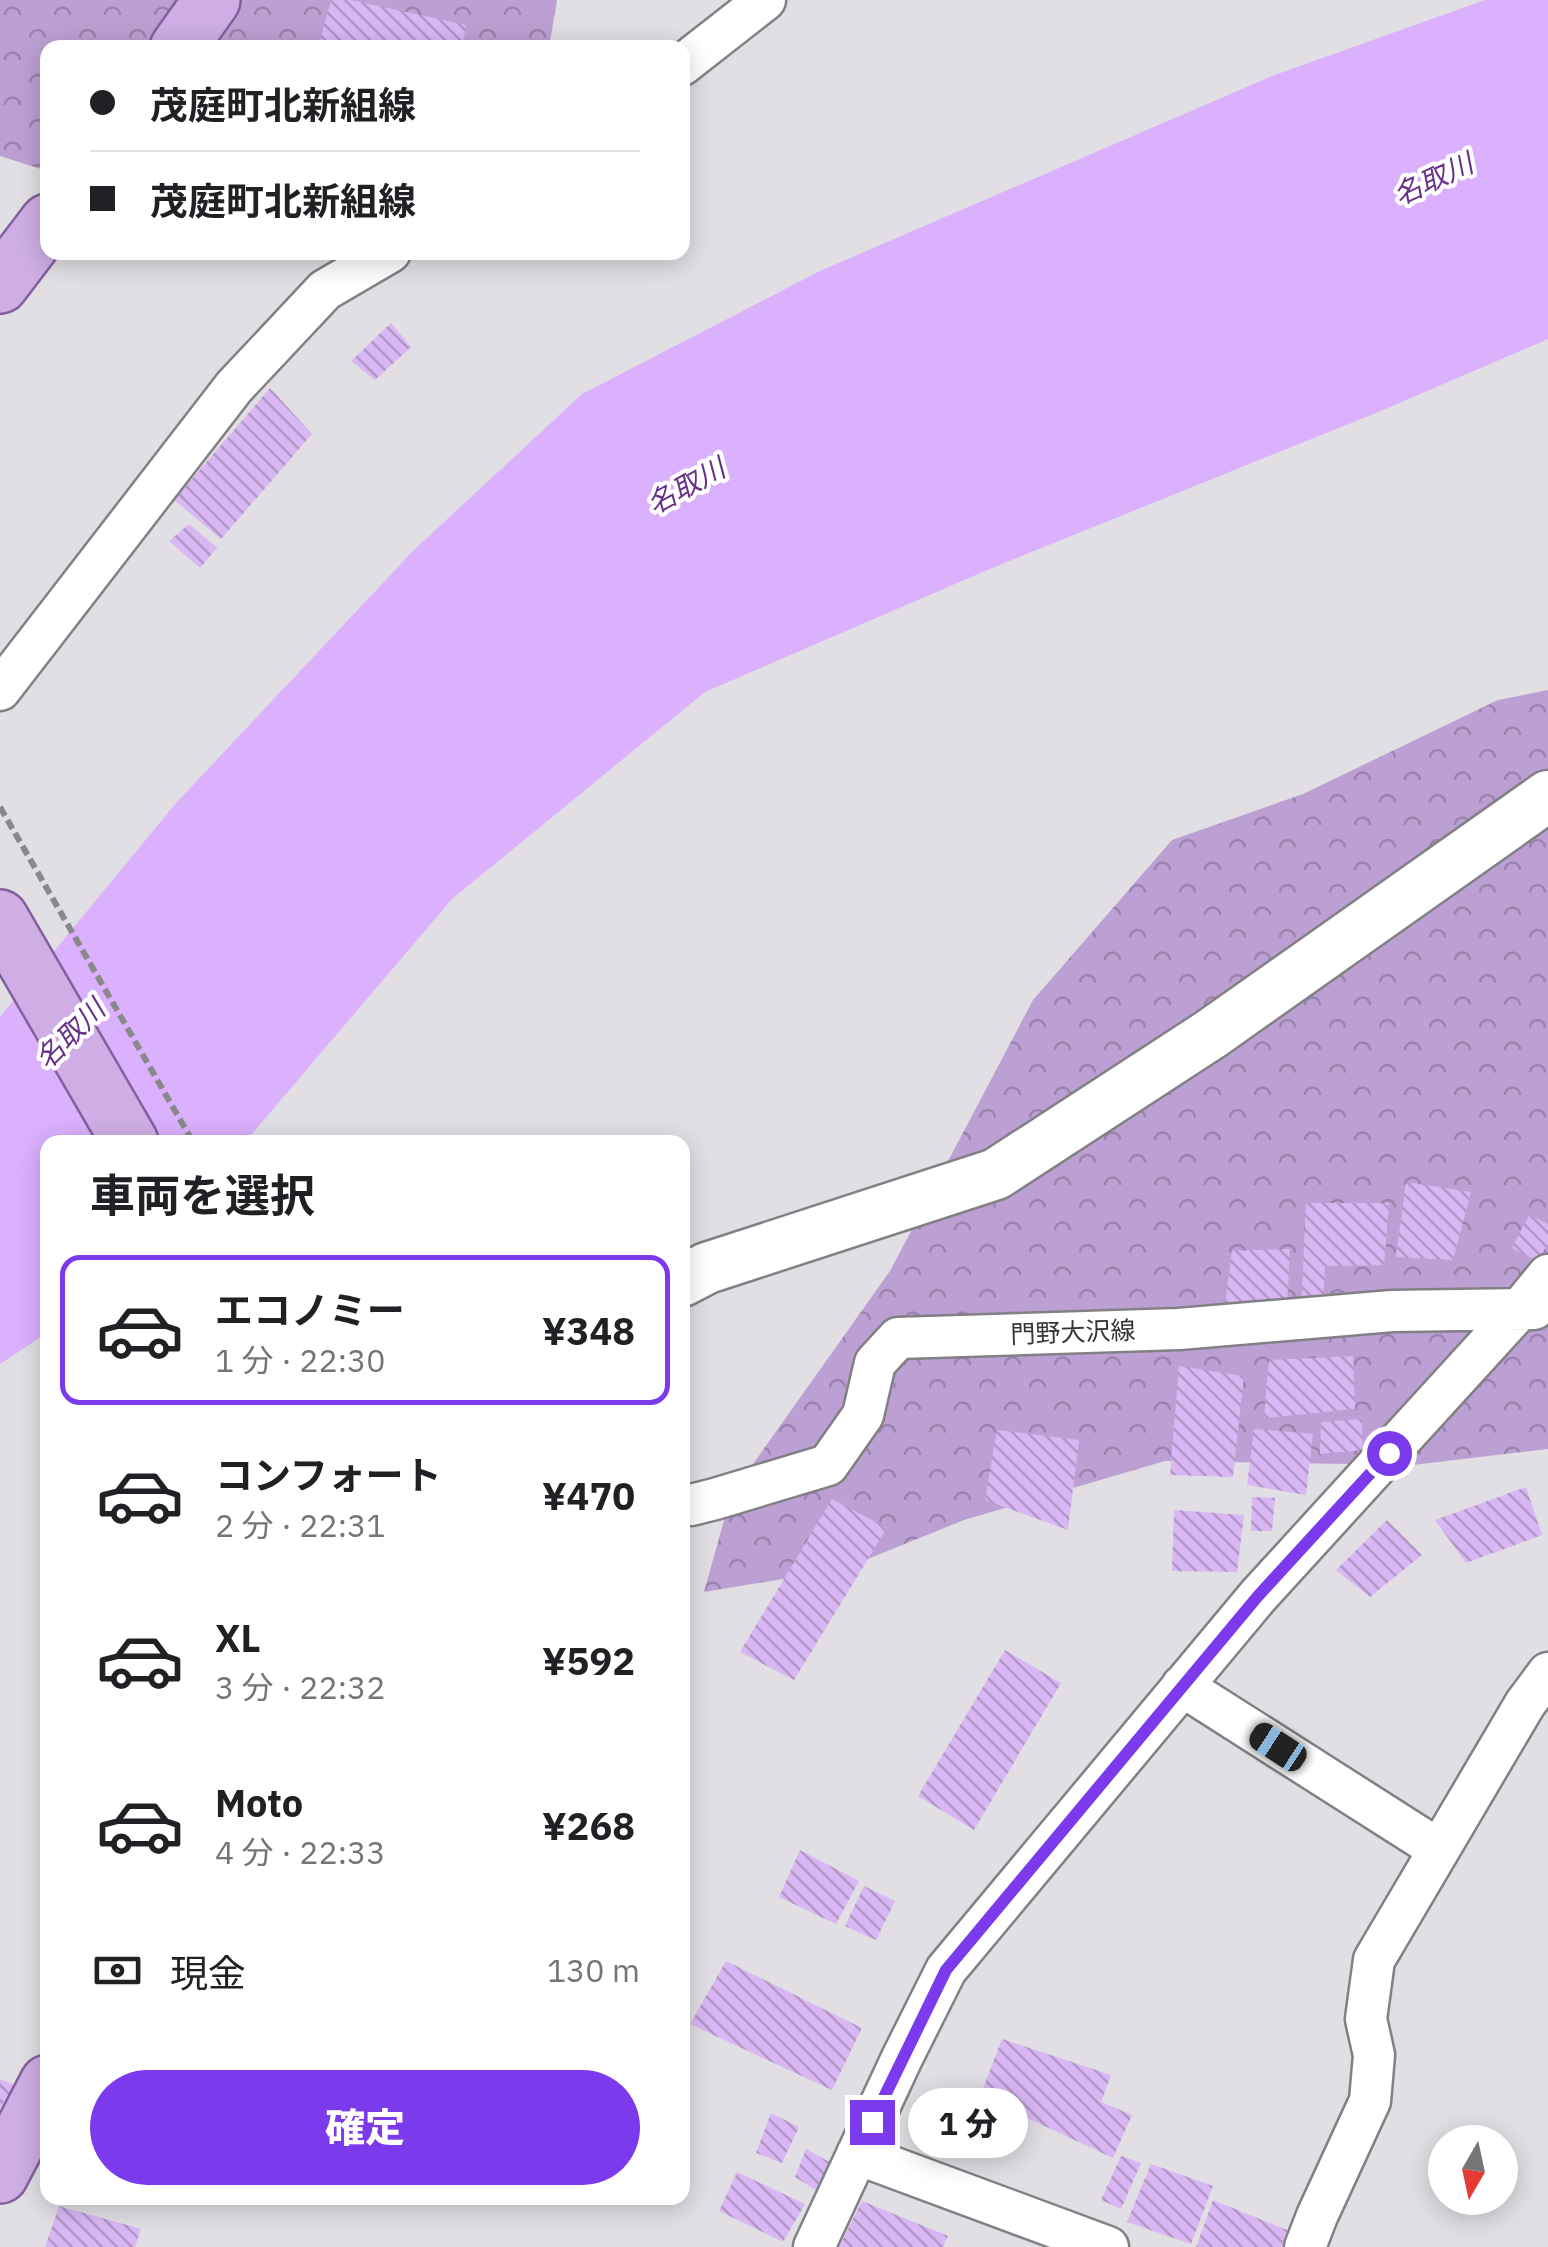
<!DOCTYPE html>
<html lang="ja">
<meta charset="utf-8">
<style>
:root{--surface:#fff;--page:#f6f6f6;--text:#202124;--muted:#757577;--line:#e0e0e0;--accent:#7c3aed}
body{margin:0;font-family:"IBM Plex Sans","Noto Sans JP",sans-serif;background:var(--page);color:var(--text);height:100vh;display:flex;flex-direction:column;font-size:38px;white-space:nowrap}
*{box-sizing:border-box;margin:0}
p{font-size:32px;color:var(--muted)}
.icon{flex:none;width:55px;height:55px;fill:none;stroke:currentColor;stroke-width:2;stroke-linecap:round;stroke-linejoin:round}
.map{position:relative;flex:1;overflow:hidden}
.drawer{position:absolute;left:40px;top:1135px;width:650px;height:1070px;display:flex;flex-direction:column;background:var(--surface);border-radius:20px;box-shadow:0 5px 25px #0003}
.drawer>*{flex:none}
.top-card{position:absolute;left:40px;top:40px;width:650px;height:220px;border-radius:20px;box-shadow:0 5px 25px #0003;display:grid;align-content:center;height:220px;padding:0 50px;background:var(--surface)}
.needle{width:65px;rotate:189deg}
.buttons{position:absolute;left:1428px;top:2125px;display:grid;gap:20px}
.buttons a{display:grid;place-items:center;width:90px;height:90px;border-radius:50%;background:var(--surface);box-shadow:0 5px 25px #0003;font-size:50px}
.end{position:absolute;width:45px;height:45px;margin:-22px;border:12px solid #7c3aed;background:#fff;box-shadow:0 0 0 5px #fff}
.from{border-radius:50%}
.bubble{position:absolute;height:70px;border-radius:35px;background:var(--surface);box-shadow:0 5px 25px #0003;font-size:32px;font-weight:800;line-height:70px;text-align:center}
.car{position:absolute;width:30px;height:60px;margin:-30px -15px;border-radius:12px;box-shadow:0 0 8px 2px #0007;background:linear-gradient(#222 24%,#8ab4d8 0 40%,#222 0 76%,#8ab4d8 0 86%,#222 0)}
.top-card b{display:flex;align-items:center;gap:35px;height:95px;font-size:38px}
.top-card b+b{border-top:2px solid var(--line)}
.top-card i{width:25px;height:25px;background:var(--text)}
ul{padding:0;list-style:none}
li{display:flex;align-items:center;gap:30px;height:150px;margin:0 20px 15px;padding:0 30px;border:5px solid transparent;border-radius:20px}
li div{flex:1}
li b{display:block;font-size:38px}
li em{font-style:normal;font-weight:800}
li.active{border-color:var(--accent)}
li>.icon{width:90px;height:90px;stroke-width:1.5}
h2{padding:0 50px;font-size:45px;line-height:120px}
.pay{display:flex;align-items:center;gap:25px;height:110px;padding:0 50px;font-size:38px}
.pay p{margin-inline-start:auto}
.cta{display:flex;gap:20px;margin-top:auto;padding:20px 50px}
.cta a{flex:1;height:115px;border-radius:60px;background:var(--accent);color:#fff;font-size:40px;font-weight:800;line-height:115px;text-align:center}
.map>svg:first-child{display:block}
.forest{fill:url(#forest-crowns)}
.water{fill:#dbb0fd}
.building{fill:url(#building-back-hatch)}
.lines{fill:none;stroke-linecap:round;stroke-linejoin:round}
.minor-casing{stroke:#828085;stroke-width:45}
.tertiary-casing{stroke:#828085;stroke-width:55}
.primary-casing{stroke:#83609d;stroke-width:60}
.path{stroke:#89888b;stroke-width:6;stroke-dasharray:10 5;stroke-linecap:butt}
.minor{stroke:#fff;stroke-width:40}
.tertiary{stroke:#fff;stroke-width:50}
.primary{stroke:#ceaee5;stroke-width:55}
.route{stroke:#7c3aed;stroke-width:12}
.labels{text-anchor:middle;stroke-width:8;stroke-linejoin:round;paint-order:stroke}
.street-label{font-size:25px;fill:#353436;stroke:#fff}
.water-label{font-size:28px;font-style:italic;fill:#673189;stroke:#fff}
</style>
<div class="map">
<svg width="1548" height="2247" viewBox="0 0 1548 2247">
<defs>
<pattern id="forest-crowns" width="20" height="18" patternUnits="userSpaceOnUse" patternTransform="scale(2.5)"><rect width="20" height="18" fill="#bca0d3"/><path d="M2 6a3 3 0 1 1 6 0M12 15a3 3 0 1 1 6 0" fill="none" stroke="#9a83ac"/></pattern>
<pattern id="building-back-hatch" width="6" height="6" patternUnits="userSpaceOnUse" patternTransform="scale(2.5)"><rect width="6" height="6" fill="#d9b7f4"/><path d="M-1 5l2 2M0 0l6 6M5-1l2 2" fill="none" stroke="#b196c6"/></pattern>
</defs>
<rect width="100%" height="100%" fill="#e1dfe4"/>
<path class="forest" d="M0,0H557L549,47L48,48L47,171L0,156Z
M1548,690V1449L1413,1465L1165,1461L964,1520L843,1569L704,1592L731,1495L890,1271L1033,1000L1172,840L1303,794L1498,700Z"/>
<path class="water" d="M1485,0H1548V339L1383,410L992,568L705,692L452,899L245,1142H48L47,1333L0,1364V1017L176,803L414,550L582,394L820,271L1272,76Z"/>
<path class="building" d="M331,0H351L466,25L462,48H318Z
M391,323L411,347L375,380L351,361Z
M270,388L312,434L221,539L174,500Z
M189,524L217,548L200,568L169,541Z
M1406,1182L1471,1192L1453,1260L1396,1257Z
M1306,1203H1389L1384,1265L1325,1266L1323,1308L1301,1311Z
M1529,1215L1548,1224V1244L1537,1261L1512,1248Z
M1290,1249L1287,1307L1224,1312L1232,1251Z
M1353,1356L1355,1409L1264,1418L1269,1360Z
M1179,1366L1244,1376L1233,1477L1170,1475Z
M1362,1419L1363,1450L1320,1454L1321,1422Z
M1254,1429L1313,1434L1306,1495L1247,1485Z
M997,1430L1079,1440L1068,1530L985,1500Z
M1526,1487L1542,1535L1466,1563L1435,1520Z
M1252,1497L1275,1498L1272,1531H1251Z
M832,1499L887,1528L794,1680L740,1652Z
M1174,1510L1244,1515L1237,1572L1172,1571Z
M1387,1520L1422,1555L1370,1597L1336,1570Z
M1005,1650L1061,1683L974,1830L918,1796Z
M800,1850L859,1881L836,1924L779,1897Z
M864,1886L895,1901L876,1940L845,1926Z
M726,1961L862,2028L832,2090L690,2024Z
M1002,2039L1111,2075L1101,2102L1132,2115L1113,2158L980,2096Z
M0,2079L15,2085L0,2108Z
M771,2113L799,2127L782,2163L756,2153Z
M806,2149L833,2164L819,2192L795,2177Z
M1121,2156L1141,2163L1121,2209L1101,2200Z
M1151,2164L1213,2186L1191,2244L1127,2222Z
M737,2172L805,2204L783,2242L719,2211Z
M1213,2200L1287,2230L1281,2247H1196Z
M862,2201L948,2236L943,2247H839Z
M59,2206L141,2229L135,2247H45Z"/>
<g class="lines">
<g class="minor-casing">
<path id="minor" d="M682,65L765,0
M0,690L234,387L325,290L390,252
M682,1503L691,1505L715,1499L828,1465L863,1415L875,1363L898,1338L1179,1329L1392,1311L1534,1309
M1182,1686L1438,1849
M857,2154L1108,2247
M814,2247L902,2058L946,1970L1258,1596L1520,1309L1548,1275
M1305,2247L1317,2216L1370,2101L1374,2055L1366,2019L1374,1960L1525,1704L1548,1673"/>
</g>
<g class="tertiary-casing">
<path id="tertiary" d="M682,1281L707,1268L996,1174L1211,1034L1548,796"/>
</g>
<g class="primary-casing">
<path id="primary" d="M178,48L212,0
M0,285L48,222
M0,918L130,1142
M0,2175L48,2083"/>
</g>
<path class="path" d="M0,807L193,1142"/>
<use href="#minor" class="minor"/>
<use href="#tertiary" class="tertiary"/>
<use href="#primary" class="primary"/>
</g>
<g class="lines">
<path class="route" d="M872,2122L946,1970L1258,1596L1389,1453"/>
</g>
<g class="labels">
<g class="street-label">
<text transform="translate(1073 1332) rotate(-2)" y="9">門野大沢線</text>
</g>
<g class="water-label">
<text transform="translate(1433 179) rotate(-25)" y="10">名取川</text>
<text transform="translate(686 486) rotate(-29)" y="10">名取川</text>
<text transform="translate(70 1034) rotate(-45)" y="10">名取川</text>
</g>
</g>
</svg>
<div class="buttons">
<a><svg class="needle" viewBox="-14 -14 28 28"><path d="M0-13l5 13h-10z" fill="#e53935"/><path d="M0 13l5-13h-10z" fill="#757577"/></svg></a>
</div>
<i class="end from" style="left:1389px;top:1453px"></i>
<i class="end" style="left:872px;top:2122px"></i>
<div class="bubble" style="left:908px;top:2088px;width:120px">1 分</div>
<i class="car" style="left:1278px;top:1747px;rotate:303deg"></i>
<div class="top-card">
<b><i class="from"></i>茂庭町北新組線</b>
<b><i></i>茂庭町北新組線</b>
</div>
<section class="drawer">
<h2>車両を選択</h2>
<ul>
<li class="active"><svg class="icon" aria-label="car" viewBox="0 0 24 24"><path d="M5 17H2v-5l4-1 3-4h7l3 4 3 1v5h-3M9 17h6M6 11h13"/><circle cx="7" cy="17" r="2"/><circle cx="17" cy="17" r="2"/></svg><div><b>エコノミー</b><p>1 分 · 22:30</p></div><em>¥348</em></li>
<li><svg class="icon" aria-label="car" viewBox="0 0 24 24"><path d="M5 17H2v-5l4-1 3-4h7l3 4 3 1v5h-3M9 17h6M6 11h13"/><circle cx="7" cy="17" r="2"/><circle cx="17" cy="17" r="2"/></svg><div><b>コンフォート</b><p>2 分 · 22:31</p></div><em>¥470</em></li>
<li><svg class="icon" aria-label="car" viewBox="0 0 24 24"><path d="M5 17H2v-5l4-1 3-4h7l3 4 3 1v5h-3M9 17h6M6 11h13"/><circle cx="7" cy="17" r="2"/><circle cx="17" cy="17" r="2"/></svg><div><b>XL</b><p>3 分 · 22:32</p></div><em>¥592</em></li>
<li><svg class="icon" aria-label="car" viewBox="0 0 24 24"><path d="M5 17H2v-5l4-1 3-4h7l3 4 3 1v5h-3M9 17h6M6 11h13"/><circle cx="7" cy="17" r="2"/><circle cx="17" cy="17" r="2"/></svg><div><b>Moto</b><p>4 分 · 22:33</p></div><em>¥268</em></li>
</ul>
<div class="pay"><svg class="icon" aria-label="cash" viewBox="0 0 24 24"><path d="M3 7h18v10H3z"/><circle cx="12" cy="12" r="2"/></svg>現金<p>130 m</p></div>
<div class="cta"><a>確定</a></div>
</section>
</div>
